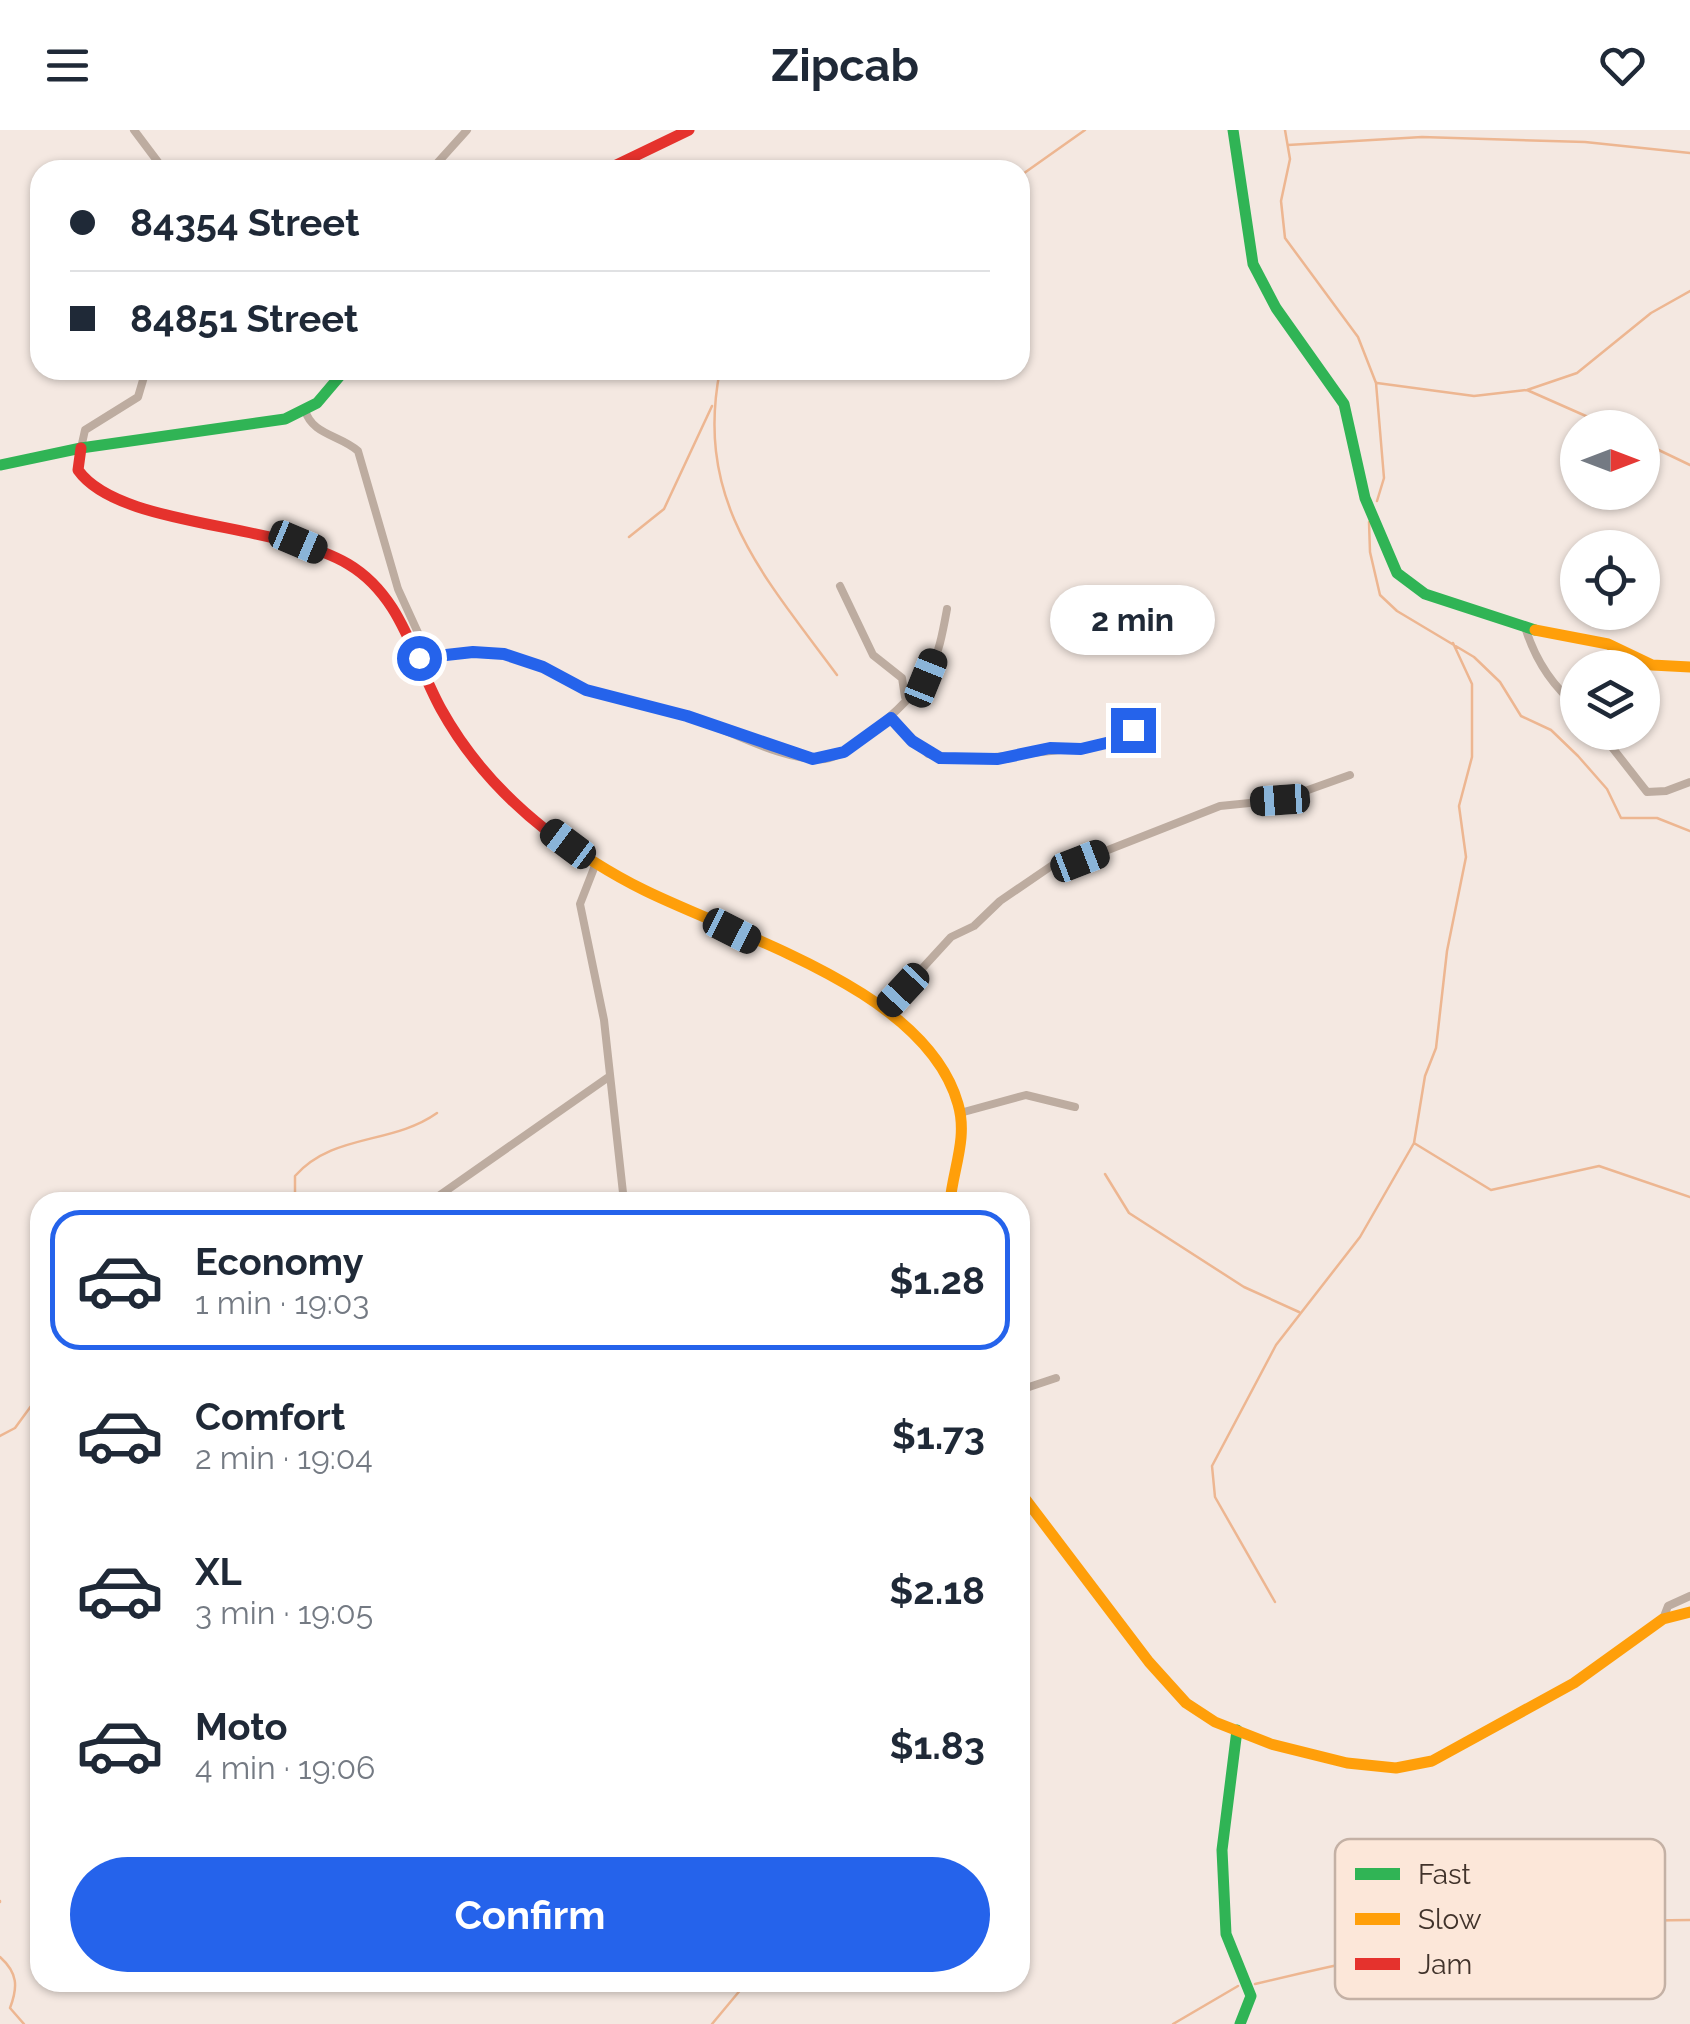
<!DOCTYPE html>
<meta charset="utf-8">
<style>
:root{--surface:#fff;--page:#f2f2f3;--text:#1f2937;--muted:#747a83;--line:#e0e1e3;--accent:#2563eb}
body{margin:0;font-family:Raleway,sans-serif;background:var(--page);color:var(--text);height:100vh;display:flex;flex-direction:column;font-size:38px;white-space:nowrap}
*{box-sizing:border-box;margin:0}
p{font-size:32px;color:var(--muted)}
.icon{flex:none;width:55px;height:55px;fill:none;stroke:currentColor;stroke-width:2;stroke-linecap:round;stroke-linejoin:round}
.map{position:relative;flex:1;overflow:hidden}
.sheet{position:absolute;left:30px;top:1062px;width:1000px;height:800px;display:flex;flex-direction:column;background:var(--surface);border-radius:30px;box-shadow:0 2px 8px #0004}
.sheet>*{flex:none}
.guide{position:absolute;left:30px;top:30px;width:1000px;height:220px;border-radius:30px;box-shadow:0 2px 8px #0004;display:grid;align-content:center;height:220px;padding:0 40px;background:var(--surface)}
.needle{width:65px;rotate:90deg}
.controls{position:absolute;left:1560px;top:280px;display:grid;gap:20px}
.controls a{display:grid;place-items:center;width:100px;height:100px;border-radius:50%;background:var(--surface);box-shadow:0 2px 8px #0004;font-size:50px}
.end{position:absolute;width:45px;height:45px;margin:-22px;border:12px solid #2563eb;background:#fff;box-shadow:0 0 0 5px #fff}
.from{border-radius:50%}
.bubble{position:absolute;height:70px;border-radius:35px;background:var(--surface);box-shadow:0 2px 8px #0004;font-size:32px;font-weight:700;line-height:70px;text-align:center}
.car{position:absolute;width:30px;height:60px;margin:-30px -15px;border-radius:12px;box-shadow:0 0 8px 2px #0007;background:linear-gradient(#222 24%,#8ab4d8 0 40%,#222 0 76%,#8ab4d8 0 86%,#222 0)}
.guide b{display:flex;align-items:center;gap:35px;height:95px;font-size:38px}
.guide b+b{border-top:2px solid var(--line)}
.guide i{width:25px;height:25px;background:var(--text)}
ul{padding:18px 0 0;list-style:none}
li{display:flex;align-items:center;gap:30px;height:140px;margin:0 20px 15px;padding:0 20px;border:5px solid transparent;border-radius:30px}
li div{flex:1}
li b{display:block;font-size:38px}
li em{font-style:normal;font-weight:700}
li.on{border-color:var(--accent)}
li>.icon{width:90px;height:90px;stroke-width:1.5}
.cta{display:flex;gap:20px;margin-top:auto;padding:20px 40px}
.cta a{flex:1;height:115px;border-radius:60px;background:var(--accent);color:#fff;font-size:40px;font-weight:700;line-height:115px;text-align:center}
header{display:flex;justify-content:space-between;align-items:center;height:130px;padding:0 40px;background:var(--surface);font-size:45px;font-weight:700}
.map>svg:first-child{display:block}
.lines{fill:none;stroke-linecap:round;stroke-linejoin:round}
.stream{stroke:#edb691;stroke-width:2.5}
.street{stroke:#bdaca0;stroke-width:8}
.fast{stroke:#30b455;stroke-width:11}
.slow{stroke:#ff9f0a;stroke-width:11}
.jam{stroke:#e5322d;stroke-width:11}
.route{stroke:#2563eb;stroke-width:12}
.key{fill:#fce7d9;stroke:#c4b1a5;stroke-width:2.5}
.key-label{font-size:28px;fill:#41332b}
</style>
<header><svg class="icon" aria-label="menu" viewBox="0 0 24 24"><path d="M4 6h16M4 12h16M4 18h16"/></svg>Zipcab<svg class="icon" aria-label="heart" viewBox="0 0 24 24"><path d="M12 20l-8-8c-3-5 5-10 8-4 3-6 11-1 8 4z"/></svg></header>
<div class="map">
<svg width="1690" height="1894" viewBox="0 0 1690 1894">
<rect width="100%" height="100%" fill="#f4e8e1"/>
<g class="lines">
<path class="stream" d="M1285,0L1290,29L1281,71L1285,108L1358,207L1376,253L1384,348L1377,371
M1288,15L1422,7L1585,12L1690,23
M1020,46L1085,0
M720,240C694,372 764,446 837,545
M1377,253L1474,266L1527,260L1577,243L1651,183L1690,161
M1527,260L1613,298
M1642,312L1690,335
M1369,392L1370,422L1380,465L1397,481L1474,527L1500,552L1521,586L1551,600L1578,626L1607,659L1621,688H1657L1690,701
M629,407L664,379L712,276
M1414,1013L1491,1060L1599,1036L1690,1067
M1105,1044L1129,1083L1244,1157L1299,1182
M295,1072V1046C333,1003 392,1015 437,983
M0,1306L15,1298L34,1272L40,1271
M1275,1472L1215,1367L1212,1336L1276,1215L1360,1107L1414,1013L1425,946L1436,918L1447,821L1466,727L1459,676L1472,627V554L1453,513
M0,1771V1772
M0,1827C18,1843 18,1857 10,1878L24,1894
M1255,1854C1397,1820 1543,1790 1690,1790
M712,1894L747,1852
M1173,1894L1238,1856"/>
<path class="street" d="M134,0L164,40
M431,40L467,0
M305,280C312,305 340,305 358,321L398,459L419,505V528C465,522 501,519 545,537C559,543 571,554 585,559C625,575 669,578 709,594C742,607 789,632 825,629C851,626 916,566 928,545C939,524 943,501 947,479
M81,318L85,300L138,267L146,240
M840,456L873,525L902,548L905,567
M1526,500C1536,531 1552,556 1578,577
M891,587L928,624L967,630L1098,616L1153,588
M1600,602L1647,662L1666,661L1690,652
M596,733L580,774L604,890L624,1072
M885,879L951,807L974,796L1000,771L1060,730L1080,731L1220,676L1280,670L1350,645
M960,983L1026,965L1075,977
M430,1072L610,946
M1020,1260L1056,1248
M1663,1489L1668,1476L1690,1466"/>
<path class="fast" d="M1233,0L1253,134L1276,178L1344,274L1365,368L1397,443L1425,464L1535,500
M0,335L81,318L285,289L317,273L345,240
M1237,1600L1222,1720L1226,1804L1251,1866L1240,1894"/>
<path class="slow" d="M1535,500L1608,514L1652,535L1690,537
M546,700C578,722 609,743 644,760C739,807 926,860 958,974C968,1008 953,1039 950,1072
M1020,1362L1149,1532L1186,1573L1215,1592L1271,1614L1347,1633L1396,1638L1432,1631L1574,1553L1663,1489L1690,1482"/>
<path class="jam" d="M606,40L689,0
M81,318L78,340C119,398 277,392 348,434C402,466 413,528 441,579C467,626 504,667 546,700"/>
</g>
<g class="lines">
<path class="route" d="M419,528L473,522L504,524L543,537L586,560L687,586L813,629L844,622L891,588L912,611L940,628L998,629L1050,618L1081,619L1119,610L1133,600"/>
</g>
<rect x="1335" y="1709" width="330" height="160" rx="15" class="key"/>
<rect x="1355" y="1738" width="45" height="12" fill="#30b455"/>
<rect x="1355" y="1783" width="45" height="12" fill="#ff9f0a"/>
<rect x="1355" y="1828" width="45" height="12" fill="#e5322d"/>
<g class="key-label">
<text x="1418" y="1754">Fast</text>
<text x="1418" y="1799">Slow</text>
<text x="1418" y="1844">Jam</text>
</g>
</svg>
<div class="controls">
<a><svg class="needle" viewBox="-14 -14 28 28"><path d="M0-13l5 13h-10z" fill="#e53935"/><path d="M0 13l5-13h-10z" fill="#747a83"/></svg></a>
<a><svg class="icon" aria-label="locate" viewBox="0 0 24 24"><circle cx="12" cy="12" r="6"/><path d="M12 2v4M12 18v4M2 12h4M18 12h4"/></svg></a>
<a><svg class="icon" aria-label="layers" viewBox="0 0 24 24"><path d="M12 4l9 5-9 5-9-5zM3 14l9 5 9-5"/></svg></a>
</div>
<i class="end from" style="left:419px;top:528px"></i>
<i class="end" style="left:1133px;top:600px"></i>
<div class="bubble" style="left:1050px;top:455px;width:165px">2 min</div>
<i class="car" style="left:298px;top:412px;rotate:113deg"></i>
<i class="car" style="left:926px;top:548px;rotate:22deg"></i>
<i class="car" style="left:1280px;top:670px;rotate:266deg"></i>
<i class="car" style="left:568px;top:714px;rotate:307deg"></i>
<i class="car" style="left:1080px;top:731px;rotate:69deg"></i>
<i class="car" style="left:732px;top:801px;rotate:117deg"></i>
<i class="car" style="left:903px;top:860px;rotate:223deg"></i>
<div class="guide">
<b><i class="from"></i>84354 Street</b>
<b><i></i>84851 Street</b>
</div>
<section class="sheet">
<ul>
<li class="on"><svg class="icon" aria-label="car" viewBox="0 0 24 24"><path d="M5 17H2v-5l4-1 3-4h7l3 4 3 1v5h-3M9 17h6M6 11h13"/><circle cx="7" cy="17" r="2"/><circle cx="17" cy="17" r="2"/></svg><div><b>Economy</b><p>1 min · 19:03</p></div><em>$1.28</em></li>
<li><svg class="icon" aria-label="car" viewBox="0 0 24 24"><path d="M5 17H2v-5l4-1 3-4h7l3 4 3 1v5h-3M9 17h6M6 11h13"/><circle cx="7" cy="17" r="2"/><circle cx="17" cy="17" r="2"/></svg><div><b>Comfort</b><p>2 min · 19:04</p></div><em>$1.73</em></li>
<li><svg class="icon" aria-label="car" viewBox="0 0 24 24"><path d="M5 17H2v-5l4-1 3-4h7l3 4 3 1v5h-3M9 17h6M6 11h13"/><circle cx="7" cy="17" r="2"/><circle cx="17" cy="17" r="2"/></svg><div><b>XL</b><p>3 min · 19:05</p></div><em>$2.18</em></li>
<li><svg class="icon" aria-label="car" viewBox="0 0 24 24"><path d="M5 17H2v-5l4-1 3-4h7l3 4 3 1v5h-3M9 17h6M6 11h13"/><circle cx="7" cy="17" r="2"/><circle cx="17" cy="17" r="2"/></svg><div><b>Moto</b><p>4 min · 19:06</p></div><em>$1.83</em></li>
</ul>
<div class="cta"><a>Confirm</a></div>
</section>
</div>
